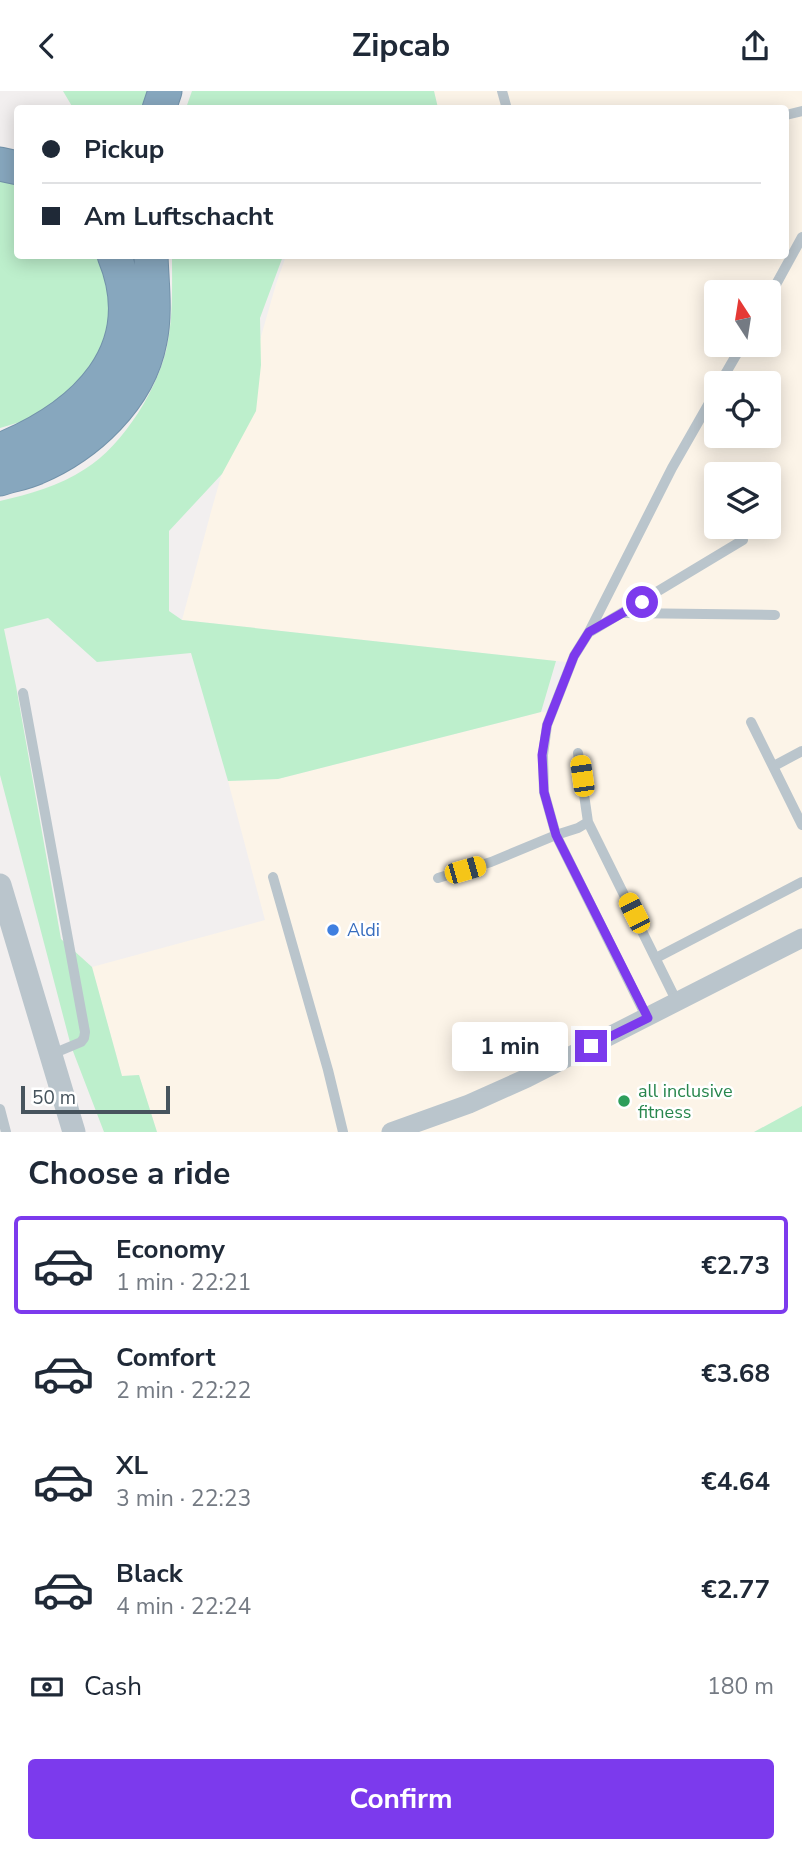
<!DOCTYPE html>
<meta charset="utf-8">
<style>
:root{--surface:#fff;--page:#f2f2f3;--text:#1f2937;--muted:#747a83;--line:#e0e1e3;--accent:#7c3aed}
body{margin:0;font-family:"Nunito Sans",sans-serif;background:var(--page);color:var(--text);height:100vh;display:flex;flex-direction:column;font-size:26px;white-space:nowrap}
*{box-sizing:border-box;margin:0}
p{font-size:23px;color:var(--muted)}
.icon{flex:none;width:38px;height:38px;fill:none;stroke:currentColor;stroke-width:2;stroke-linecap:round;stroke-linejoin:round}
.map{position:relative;height:1041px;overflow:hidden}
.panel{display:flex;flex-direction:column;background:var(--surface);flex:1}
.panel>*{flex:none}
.top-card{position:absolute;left:14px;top:14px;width:775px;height:154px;border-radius:7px;box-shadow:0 4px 18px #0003;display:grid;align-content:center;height:154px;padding:0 28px;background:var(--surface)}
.needle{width:46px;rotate:348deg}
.buttons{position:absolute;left:704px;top:189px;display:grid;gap:14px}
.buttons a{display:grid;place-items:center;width:77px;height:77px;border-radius:7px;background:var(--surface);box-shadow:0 4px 18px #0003;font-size:35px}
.scale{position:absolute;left:21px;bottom:18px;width:149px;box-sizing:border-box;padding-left:7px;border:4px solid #47545d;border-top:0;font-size:19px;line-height:24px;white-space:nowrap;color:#47545d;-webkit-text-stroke:5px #fff;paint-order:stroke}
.end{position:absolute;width:32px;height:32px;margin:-16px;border:9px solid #7c3aed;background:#fff;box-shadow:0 0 0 4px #fff}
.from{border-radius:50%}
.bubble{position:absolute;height:49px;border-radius:7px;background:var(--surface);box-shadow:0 4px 18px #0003;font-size:23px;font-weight:700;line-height:49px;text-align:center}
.car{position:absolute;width:21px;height:42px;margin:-21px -10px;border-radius:9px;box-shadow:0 0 5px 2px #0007;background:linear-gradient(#f5c518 24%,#345 0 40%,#f5c518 0 76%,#345 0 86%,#f5c518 0)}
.top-card b{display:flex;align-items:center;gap:24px;height:66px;font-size:26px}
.top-card b+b{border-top:2px solid var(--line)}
.top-card i{width:18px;height:18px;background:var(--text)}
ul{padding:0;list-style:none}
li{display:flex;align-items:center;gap:21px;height:98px;margin:0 14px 10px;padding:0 14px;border:4px solid transparent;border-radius:7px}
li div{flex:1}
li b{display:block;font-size:26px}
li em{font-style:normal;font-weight:700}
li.active{border-color:var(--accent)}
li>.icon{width:63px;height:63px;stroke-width:1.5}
h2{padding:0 28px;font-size:32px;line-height:84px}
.pay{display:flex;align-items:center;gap:18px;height:77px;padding:0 28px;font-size:26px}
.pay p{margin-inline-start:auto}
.cta{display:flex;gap:14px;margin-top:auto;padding:14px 28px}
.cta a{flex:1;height:80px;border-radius:7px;background:var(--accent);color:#fff;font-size:28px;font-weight:700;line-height:80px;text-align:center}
header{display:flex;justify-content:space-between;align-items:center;height:91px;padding:0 28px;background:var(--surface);font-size:32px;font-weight:700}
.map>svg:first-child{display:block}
.commercial{fill:#fcf4e8;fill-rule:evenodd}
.green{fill:#bdefcc}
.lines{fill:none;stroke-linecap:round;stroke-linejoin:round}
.motorway-casing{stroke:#7292aa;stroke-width:35}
.service{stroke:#bac5cc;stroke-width:10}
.minor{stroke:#bac5cc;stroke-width:19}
.tertiary{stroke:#bac5cc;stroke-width:23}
.motorway{stroke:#87a7be;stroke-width:33}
.route{stroke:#7c3aed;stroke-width:9}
.shop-dot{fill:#3f7fe0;stroke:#fff;stroke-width:2.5}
.leisure-dot{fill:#2e9e5b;stroke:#fff;stroke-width:2.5}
.labels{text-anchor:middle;stroke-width:5;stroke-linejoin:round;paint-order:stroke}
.shop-label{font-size:18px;fill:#366cbe;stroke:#fff;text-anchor:start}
.leisure-label{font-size:18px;fill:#27864d;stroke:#fff;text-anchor:start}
</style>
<header><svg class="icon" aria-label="back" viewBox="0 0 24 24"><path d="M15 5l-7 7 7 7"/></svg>Zipcab<svg class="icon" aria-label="share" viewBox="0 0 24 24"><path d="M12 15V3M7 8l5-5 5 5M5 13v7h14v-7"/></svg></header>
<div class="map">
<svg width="802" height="1041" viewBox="0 0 802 1041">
<rect width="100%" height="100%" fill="#f2efef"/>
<path class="commercial" d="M434,0H802V1015L754,1041H157L139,984L122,985L92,876L265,829L228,690L278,688L541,621L555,622L575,572L182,529L212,417L276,193L286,165L786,164V18H438ZM716,201H768V254H716ZM716,292H768V345H716ZM716,383H768V436H716Z"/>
<path class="green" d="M63,0H148L142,18L73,17Z
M192,0H434L438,17H186Z
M0,87L17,90L18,164L101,165L111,192L108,247L78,298L27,329L0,337Z
M172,165H283L260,227L261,274L256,320L222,383L169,440V520L182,529L556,570L541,621L278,688L228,690L191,562L97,571L48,527L4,538L16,595L61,848L92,876L122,985L139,984L157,1041H104L71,955L0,684V410C30,403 59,395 85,378C123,355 161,294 168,250C173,223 172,193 172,165Z
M802,1015V1041H754Z"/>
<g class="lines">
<g class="motorway-casing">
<path id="motorway" d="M159,18L165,0
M0,73L18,77
M0,359C83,325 154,261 114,164
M0,388C12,384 25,382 36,377C88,355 139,308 150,250C156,222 152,193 151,164"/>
</g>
<path class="service" d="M502,0L507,18
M786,24L802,20
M768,208L802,146
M720,292L742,254
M624,522L775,524
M590,541L743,449
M23,602L85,941L84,947L81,951L50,964
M751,631L802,734
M774,675L802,660
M588,731L677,911
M273,786L328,979L343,1041
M438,787L491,771L556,744L578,737L588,731L578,662
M656,867L802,791
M647,927L556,744L544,701L543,664L547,634L574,565L589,541L672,377L716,300
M0,1018L6,1041"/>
<path class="minor" d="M391,1041L469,1013L527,987L802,847"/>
<path class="tertiary" d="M0,794L74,1041"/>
<use href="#motorway" class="motorway"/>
</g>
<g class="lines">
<path class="route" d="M591,955L648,927L556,744L544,701L542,664L547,634L574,565L589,541L642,511"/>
</g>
<circle class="shop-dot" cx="333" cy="839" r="7"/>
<circle class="leisure-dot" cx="624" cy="1010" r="7"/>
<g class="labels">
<g class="shop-label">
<text x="347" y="845">Aldi</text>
</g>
<g class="leisure-label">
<text x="638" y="1006">all inclusive<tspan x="638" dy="21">fitness</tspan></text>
</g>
</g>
</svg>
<div class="buttons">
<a><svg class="needle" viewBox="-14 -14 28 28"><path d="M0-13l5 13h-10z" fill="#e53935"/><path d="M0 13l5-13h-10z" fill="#747a83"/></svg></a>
<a><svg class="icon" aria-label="locate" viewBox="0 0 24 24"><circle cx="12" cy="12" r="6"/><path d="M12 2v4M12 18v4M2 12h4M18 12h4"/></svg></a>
<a><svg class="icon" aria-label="layers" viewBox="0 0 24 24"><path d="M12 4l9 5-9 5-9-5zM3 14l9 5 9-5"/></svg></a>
</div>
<div class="scale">50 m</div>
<i class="end from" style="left:642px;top:511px"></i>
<i class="end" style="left:591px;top:955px"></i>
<div class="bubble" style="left:452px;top:931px;width:116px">1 min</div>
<i class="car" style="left:582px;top:685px;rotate:352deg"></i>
<i class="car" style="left:465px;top:779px;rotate:74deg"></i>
<i class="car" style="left:634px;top:822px;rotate:333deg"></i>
<div class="top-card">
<b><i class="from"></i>Pickup</b>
<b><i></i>Am Luftschacht</b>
</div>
</div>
<section class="panel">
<h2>Choose a ride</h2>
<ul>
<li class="active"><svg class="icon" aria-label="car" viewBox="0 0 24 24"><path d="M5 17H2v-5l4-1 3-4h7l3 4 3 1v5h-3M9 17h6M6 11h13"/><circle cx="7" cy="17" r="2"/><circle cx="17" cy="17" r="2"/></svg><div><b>Economy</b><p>1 min · 22:21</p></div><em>€2.73</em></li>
<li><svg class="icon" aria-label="car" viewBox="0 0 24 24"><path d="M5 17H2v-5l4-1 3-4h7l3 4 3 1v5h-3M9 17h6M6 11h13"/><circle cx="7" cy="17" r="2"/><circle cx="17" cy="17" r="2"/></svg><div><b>Comfort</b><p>2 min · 22:22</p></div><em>€3.68</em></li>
<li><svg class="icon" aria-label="car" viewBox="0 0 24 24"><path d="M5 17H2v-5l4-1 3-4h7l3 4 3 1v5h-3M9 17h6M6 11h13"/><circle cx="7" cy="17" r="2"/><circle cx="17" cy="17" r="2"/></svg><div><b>XL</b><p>3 min · 22:23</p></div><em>€4.64</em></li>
<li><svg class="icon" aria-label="car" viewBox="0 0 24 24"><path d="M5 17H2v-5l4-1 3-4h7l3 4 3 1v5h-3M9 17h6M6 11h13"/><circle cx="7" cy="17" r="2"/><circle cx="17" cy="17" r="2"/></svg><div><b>Black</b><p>4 min · 22:24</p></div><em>€2.77</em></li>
</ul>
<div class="pay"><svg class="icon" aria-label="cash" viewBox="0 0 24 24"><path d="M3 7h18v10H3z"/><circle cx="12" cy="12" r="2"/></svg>Cash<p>180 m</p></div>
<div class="cta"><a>Confirm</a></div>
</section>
